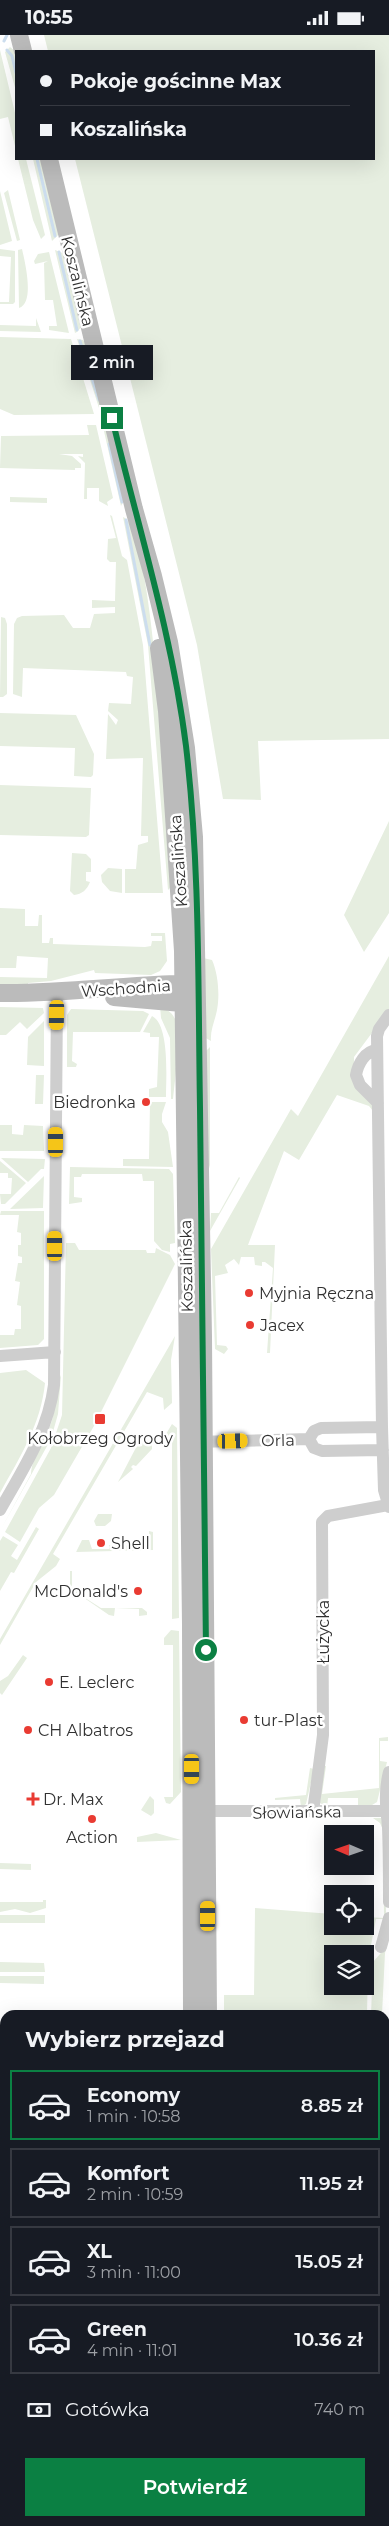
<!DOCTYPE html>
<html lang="pl">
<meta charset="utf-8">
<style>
:root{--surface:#171b24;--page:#242831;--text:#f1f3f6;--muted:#9ea1a6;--line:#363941;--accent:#0b8043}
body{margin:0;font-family:Montserrat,sans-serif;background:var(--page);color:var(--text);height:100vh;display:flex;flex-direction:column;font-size:19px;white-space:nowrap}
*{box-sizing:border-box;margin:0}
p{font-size:16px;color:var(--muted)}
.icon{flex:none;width:28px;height:28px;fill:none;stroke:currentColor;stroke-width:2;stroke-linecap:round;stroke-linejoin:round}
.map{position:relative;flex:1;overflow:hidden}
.details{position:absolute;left:0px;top:1975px;width:390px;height:516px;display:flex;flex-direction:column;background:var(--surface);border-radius:15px 15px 0 0;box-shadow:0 5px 20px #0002}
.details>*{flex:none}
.top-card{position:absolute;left:15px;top:15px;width:360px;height:110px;border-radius:0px;box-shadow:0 5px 20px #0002;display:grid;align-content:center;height:110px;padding:0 25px;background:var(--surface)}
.needle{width:32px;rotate:272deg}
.controls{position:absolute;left:324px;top:1790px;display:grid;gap:10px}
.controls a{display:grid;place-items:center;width:50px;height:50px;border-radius:0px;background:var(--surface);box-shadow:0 5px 20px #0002;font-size:25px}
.end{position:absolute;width:22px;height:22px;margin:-11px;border:6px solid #0b8043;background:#fff;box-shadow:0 0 0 2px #fff}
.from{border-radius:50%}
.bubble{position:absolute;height:35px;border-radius:0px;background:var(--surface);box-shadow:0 5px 20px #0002;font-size:16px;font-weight:600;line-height:35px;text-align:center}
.car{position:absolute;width:15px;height:30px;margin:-15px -8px;border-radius:6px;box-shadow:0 0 4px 1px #0007;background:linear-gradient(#f5c518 24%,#345 0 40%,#f5c518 0 76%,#345 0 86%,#f5c518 0)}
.top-card b{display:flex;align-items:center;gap:18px;height:48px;font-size:19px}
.top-card b+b{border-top:1px solid var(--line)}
.top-card i{width:12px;height:12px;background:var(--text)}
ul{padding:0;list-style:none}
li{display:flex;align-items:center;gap:15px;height:70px;margin:0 10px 8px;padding:0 15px;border:2px solid var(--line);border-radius:0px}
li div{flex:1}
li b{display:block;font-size:19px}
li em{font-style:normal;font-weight:600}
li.active{border-color:var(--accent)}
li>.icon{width:45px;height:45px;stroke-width:1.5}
h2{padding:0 25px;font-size:22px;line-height:60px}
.pay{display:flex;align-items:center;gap:12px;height:55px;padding:0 25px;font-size:19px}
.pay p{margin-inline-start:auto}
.button{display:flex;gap:10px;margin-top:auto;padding:10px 25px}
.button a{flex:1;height:58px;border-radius:0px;background:var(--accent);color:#fff;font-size:20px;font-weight:600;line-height:58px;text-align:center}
.status{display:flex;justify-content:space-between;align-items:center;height:35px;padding:0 25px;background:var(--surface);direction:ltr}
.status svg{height:14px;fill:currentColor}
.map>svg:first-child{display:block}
.green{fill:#e6eee0;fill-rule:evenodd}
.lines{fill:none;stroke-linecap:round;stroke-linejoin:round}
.stream{stroke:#cde;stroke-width:3}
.street{stroke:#cecece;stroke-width:12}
.secondary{stroke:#bbb;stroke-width:18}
.route{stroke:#0b8043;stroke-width:6}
.poi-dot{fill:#e93b32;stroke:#fff;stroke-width:2}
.labels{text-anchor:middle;stroke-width:5;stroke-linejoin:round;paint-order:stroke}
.street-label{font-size:16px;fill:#313131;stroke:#fff}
.poi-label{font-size:16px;fill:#313131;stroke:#fff;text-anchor:start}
</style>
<div class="status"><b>10:55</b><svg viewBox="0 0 49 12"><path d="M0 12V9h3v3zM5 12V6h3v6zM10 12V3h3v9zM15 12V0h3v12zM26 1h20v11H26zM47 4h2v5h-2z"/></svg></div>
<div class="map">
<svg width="389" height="2491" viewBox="0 0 389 2491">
<rect width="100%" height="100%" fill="#fff"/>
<path class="green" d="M44,0H389V704L258,706L261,765L223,764L197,610L75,124H374V16H48Z
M10,12L16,17V56L5,17Z
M0,15L16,82V115L8,82L0,84Z
M18,124H26L45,200L41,204L33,185Z
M33,124H43L59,199L52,206Z
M8,155L20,205L17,206L4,158Z
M0,156L12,206L0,210Z
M0,214L15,216V267L13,269H0V267H9L11,222L0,221Z
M22,214C25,227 35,268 19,273L18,215Z
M55,215L65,219L82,291L77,297L75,298Z
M49,217L69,298L49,295V291H57L53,265H45L44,228L48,226L35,229L34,226L38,219Z
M36,283L41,297L0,296V290L36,291Z
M0,302L71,304L94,379L14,380L0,374Z
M77,304L83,305L86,309L101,369L99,373Z
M87,390H96L113,463L107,467L108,471L99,466V453H87V464H84L85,428L78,421L83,422V419H59L72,421L81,429V433H75V435L0,433L1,401L89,400Z
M103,392L107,396L123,467L121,471Z
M10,462L47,463V468L10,467Z
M110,480L112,481L122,521L127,525L143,610L163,858H125V834H136L138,810L148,807V801H141L143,723L106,724L108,679L116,690L118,685L108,676L109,668L131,669L133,642L127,641L126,637L23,633L22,662L13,659L14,589L17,583L22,581L64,580L73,593H90L94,579L115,578V572L92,573V565L115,566L116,527H110L107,524L108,504L116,503Z
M123,482C155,493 168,806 171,852L168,855L148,610Z
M1,582L5,583L7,589V659L3,662H0Z
M0,678L76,680L94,719L93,740L91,742L74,741L75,713L0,711Z
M0,750L91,753L89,800L86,802L0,800Z
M389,786V878L364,917L344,880Z
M72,818L86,819L91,824V837H86V846L90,847C87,855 82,859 74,860L70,856Z
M108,833L122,834V858L110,856L102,847L101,840Z
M0,873L25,874V891H38L39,880H42V908H49L50,903H53V909L145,912L151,911L152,906H162V901H151V898H165L167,926L160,936L151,940L95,938L94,935L51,946L28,948V952H0V942L47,943L48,923L17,921L16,933H0Z
M389,921V975L354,1022V1032L372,1069L373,1076L369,1071L337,1060L299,1125L284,1116L248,1210H275L270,1318H267L273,1233L265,1227H262V1231L255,1230L254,1222H241L239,1230L234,1224L225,1230L228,1238L215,1241L217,1310L226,1311L228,1314L224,1319L215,1314L211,1214L291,1074L298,1081Z
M203,923L212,925C218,938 220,960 217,975C215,986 210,995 211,1006L204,1002Z
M160,971C166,974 172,977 175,984C181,1002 175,1045 173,1064H171L170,1003L161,983Z
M0,972L43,973L44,978L27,994L20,987L6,1000H0Z
M71,974L143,976L149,979L140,997H73L72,1026L77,1029L76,1032H67V980Z
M152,981C170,990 166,1044 166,1062H149V1054L157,1052L159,1002H150V998L143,997Z
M44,986V1031L27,1030L28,1002Z
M210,1012V1130L206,1144L204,1018Z
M36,1040H44L43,1069H35Z
M150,1067H166L162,1079V1087L168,1097L173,1132L123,1131V1124H149Z
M0,1090H12V1099L23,1100L24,1090L43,1091L44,1116H0Z
M1,1123L45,1124L44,1134H41L28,1147Z
M0,1126L26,1148L5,1169H1L0,1159H11L12,1143H8V1138H0Z
M70,1132L169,1134L173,1139L175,1208L170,1209V1217L162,1215L154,1206V1146H143L142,1139H82L81,1142H74V1162L82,1163V1167L69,1169Z
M44,1141L43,1173L11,1174H10Z
M239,1142L240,1143L210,1196L211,1178H219Z
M1,1176H44V1304L38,1310L0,1313V1300H14L15,1294H21V1271L17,1270L20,1247L15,1246L18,1228H22V1222L18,1221V1210H21V1198L17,1197L19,1180H0Z
M66,1208H75L79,1215H146L147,1218H155L156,1213L170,1220L175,1229L94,1391L54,1460L39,1473L20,1507L5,1497L51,1413L62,1380Z
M175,1301L171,1325L172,1368L164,1375L163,1363L147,1357L53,1519L60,1524L56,1531L36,1547L0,1610V1604Z
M26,1335L45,1348C41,1389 20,1422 0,1458V1338Z
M61,1340L58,1379L51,1404L0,1496L31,1439C32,1420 47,1403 52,1385C56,1371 55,1351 61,1340Z
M172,1389L177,1393L179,1583L172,1584V1405L163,1404Z
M141,1403L152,1407V1414L136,1431L133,1430L131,1432L133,1434L118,1447Z
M98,1479H112L111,1486L105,1491H96L94,1486Z
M36,1492L39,1494L14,1538L11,1537L0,1556V1506L3,1501L18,1510L11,1521L17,1525Z
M149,1496L153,1497V1515L76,1517L82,1505H89L92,1514H109V1510L144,1511L145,1508H149Z
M70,1536H72V1552H79V1559L101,1573H142L147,1577V1580L139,1581V1574L115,1573L114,1581L109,1580L74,1556L70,1550Z
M171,1595L179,1596L181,1757L170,1769L166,1768L164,1762H173V1610H164V1603Z
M23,1620L27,1623L2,1660L0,1658V1646L8,1641Z
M388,1702V1706H380V1726L387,1727L377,1767L372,1770L358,1772V1763H328L327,1772L320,1768L323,1731H326L322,1759L379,1753V1703Z
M310,1733L314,1734L306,1769L301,1772L300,1764L275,1765V1763L306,1760Z
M150,1761L154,1765V1778L151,1781L141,1775Z
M373,1783H381L385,1799L386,1881L384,1884H376L368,1926L367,1980H224V1960H254L255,1873L332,1879V1891H365V1882L384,1883L383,1795L380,1788ZM332,1919H365V1951H332Z
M156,1798L181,1805L137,1807V1802Z
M0,1828L31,1829V1835L0,1834Z
M43,1865H46V1873L30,1878L15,1874L0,1877V1867H43Z
M0,1880H45V1888H0Z
M387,1911L385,1918L382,1980H371L373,1927Z
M0,1927L44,1928L45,1937H0Z
M0,1941H44V1949L0,1948Z
M385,2029L389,2033V2115H385Z
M0,2134H5V2209H0Z
M5,2441L4,2480L8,2491H0V2446Z
M9,2486H94L93,2491H11Z"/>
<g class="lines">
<path class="stream" d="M4,6L7,0
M7,15L12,21L16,38
M37,124L55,201
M59,217L77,295
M80,306L99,365
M109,409L122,467
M126,485L150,610"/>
<path class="street" d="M389,980L379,994L377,1001L382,1392L384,1455L389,1472
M377,1015C365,1016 358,1029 356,1040L360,1050L378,1068
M0,1321L55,1317
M309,1404L314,1413L322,1416L383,1415
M309,1404L314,1396L321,1393L382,1392
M195,1407L309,1404
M0,1475C23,1434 48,1397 54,1350L57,958
M389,1737C384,1756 386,1773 388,1792C389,1817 389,1842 389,1867
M200,1776H385
M313,1777L323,1700L322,1487L328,1481L388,1470
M381,1912L389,1883
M0,2019L5,2020
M385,2171L389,2170
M0,2293H5
M385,2319H389
M385,2464L389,2468
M387,2491L389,2489"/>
<path class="secondary" d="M19,0L23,16
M49,124L134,474L153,541L169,607L186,713L194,802L203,1302L208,1980
M159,613L167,676L183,916L191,1590L192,1980
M0,958C59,959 117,951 176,949H183L192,955
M114,962L182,968L191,963
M0,2342H5
M385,2374H389
M0,2378H5
M385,2397H389
M177,2486L178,2491
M213,2486V2491"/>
</g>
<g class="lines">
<path class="route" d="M112,383C138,492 172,599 186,711C200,831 198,952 200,1073C202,1253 204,1434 206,1615"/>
</g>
<g class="poi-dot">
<circle cx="146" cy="1067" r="5"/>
<circle cx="249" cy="1258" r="5"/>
<circle cx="250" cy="1290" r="5"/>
<rect x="94" y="1378" width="12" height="12" rx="2.5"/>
<circle cx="101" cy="1508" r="5"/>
<circle cx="138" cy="1556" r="5"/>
<circle cx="49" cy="1647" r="5"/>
<circle cx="244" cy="1685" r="5"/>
<circle cx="28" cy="1695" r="5"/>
<path d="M30.5 1756.5h5v5h5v5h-5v5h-5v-5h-5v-5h5z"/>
<circle cx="92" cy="1784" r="5"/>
</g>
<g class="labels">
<g class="street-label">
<text transform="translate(78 246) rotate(76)" y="6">Koszalińska</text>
<text transform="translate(178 826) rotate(-94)" y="6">Koszalińska</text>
<text transform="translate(126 953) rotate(-4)" y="6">Wschodnia</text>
<text transform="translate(186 1231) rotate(-91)" y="6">Koszalińska</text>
<text transform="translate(278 1405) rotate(-1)" y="6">Orla</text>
<text transform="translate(323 1597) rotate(-90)" y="6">Łużycka</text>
<text transform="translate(297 1777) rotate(-1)" y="6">Słowiańska</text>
</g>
<g class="poi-label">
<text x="136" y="1073" text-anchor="end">Biedronka</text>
<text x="259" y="1264">Myjnia Ręczna</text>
<text x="260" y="1296">Jacex</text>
<text x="100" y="1409" text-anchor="middle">Kołobrzeg Ogrody</text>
<text x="111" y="1514">Shell</text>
<text x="128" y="1562" text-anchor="end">McDonald's</text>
<text x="59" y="1653">E. Leclerc</text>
<text x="254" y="1691">tur-Plast</text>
<text x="38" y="1701">CH Albatros</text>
<text x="43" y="1770">Dr. Max</text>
<text x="92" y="1808" text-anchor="middle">Action</text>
</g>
</g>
</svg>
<div class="controls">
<a><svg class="needle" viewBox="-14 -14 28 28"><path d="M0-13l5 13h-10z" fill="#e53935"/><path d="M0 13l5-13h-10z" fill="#9ea1a6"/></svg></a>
<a><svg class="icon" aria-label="locate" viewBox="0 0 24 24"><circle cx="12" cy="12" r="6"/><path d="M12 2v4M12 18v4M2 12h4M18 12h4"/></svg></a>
<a><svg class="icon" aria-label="layers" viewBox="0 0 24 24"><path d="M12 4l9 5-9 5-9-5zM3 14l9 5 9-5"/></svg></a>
</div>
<i class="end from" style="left:206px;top:1615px"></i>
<i class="end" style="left:112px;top:383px"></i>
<div class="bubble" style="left:71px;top:310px;width:82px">2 min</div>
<i class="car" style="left:57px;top:980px;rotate:181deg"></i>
<i class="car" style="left:56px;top:1107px;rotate:0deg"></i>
<i class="car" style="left:55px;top:1211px;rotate:0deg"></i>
<i class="car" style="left:233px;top:1406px;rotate:88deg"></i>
<i class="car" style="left:192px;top:1734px;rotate:180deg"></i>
<i class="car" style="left:208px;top:1881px;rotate:0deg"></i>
<div class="top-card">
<b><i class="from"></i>Pokoje gościnne Max</b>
<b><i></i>Koszalińska</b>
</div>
<section class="details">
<h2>Wybierz przejazd</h2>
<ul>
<li class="active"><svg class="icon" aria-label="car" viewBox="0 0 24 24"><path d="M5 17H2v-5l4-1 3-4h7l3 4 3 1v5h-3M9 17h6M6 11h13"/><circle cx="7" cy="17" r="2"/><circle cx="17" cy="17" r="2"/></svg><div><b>Economy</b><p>1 min · 10:58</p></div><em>8.85 zł</em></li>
<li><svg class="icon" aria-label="car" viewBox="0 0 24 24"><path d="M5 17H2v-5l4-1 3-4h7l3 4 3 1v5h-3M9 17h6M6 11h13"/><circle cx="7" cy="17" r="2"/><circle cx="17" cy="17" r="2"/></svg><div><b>Komfort</b><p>2 min · 10:59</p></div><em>11.95 zł</em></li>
<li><svg class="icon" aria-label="car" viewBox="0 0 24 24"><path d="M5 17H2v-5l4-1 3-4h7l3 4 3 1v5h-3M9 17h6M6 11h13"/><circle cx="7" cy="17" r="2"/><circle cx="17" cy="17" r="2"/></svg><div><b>XL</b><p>3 min · 11:00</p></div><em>15.05 zł</em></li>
<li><svg class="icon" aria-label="car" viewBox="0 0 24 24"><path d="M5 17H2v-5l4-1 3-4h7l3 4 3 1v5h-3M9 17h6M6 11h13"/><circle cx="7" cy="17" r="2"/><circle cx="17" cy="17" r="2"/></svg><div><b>Green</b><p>4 min · 11:01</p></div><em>10.36 zł</em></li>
</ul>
<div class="pay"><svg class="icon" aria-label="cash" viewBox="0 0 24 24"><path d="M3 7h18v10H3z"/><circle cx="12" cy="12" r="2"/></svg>Gotówka<p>740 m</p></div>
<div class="button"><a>Potwierdź</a></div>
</section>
</div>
